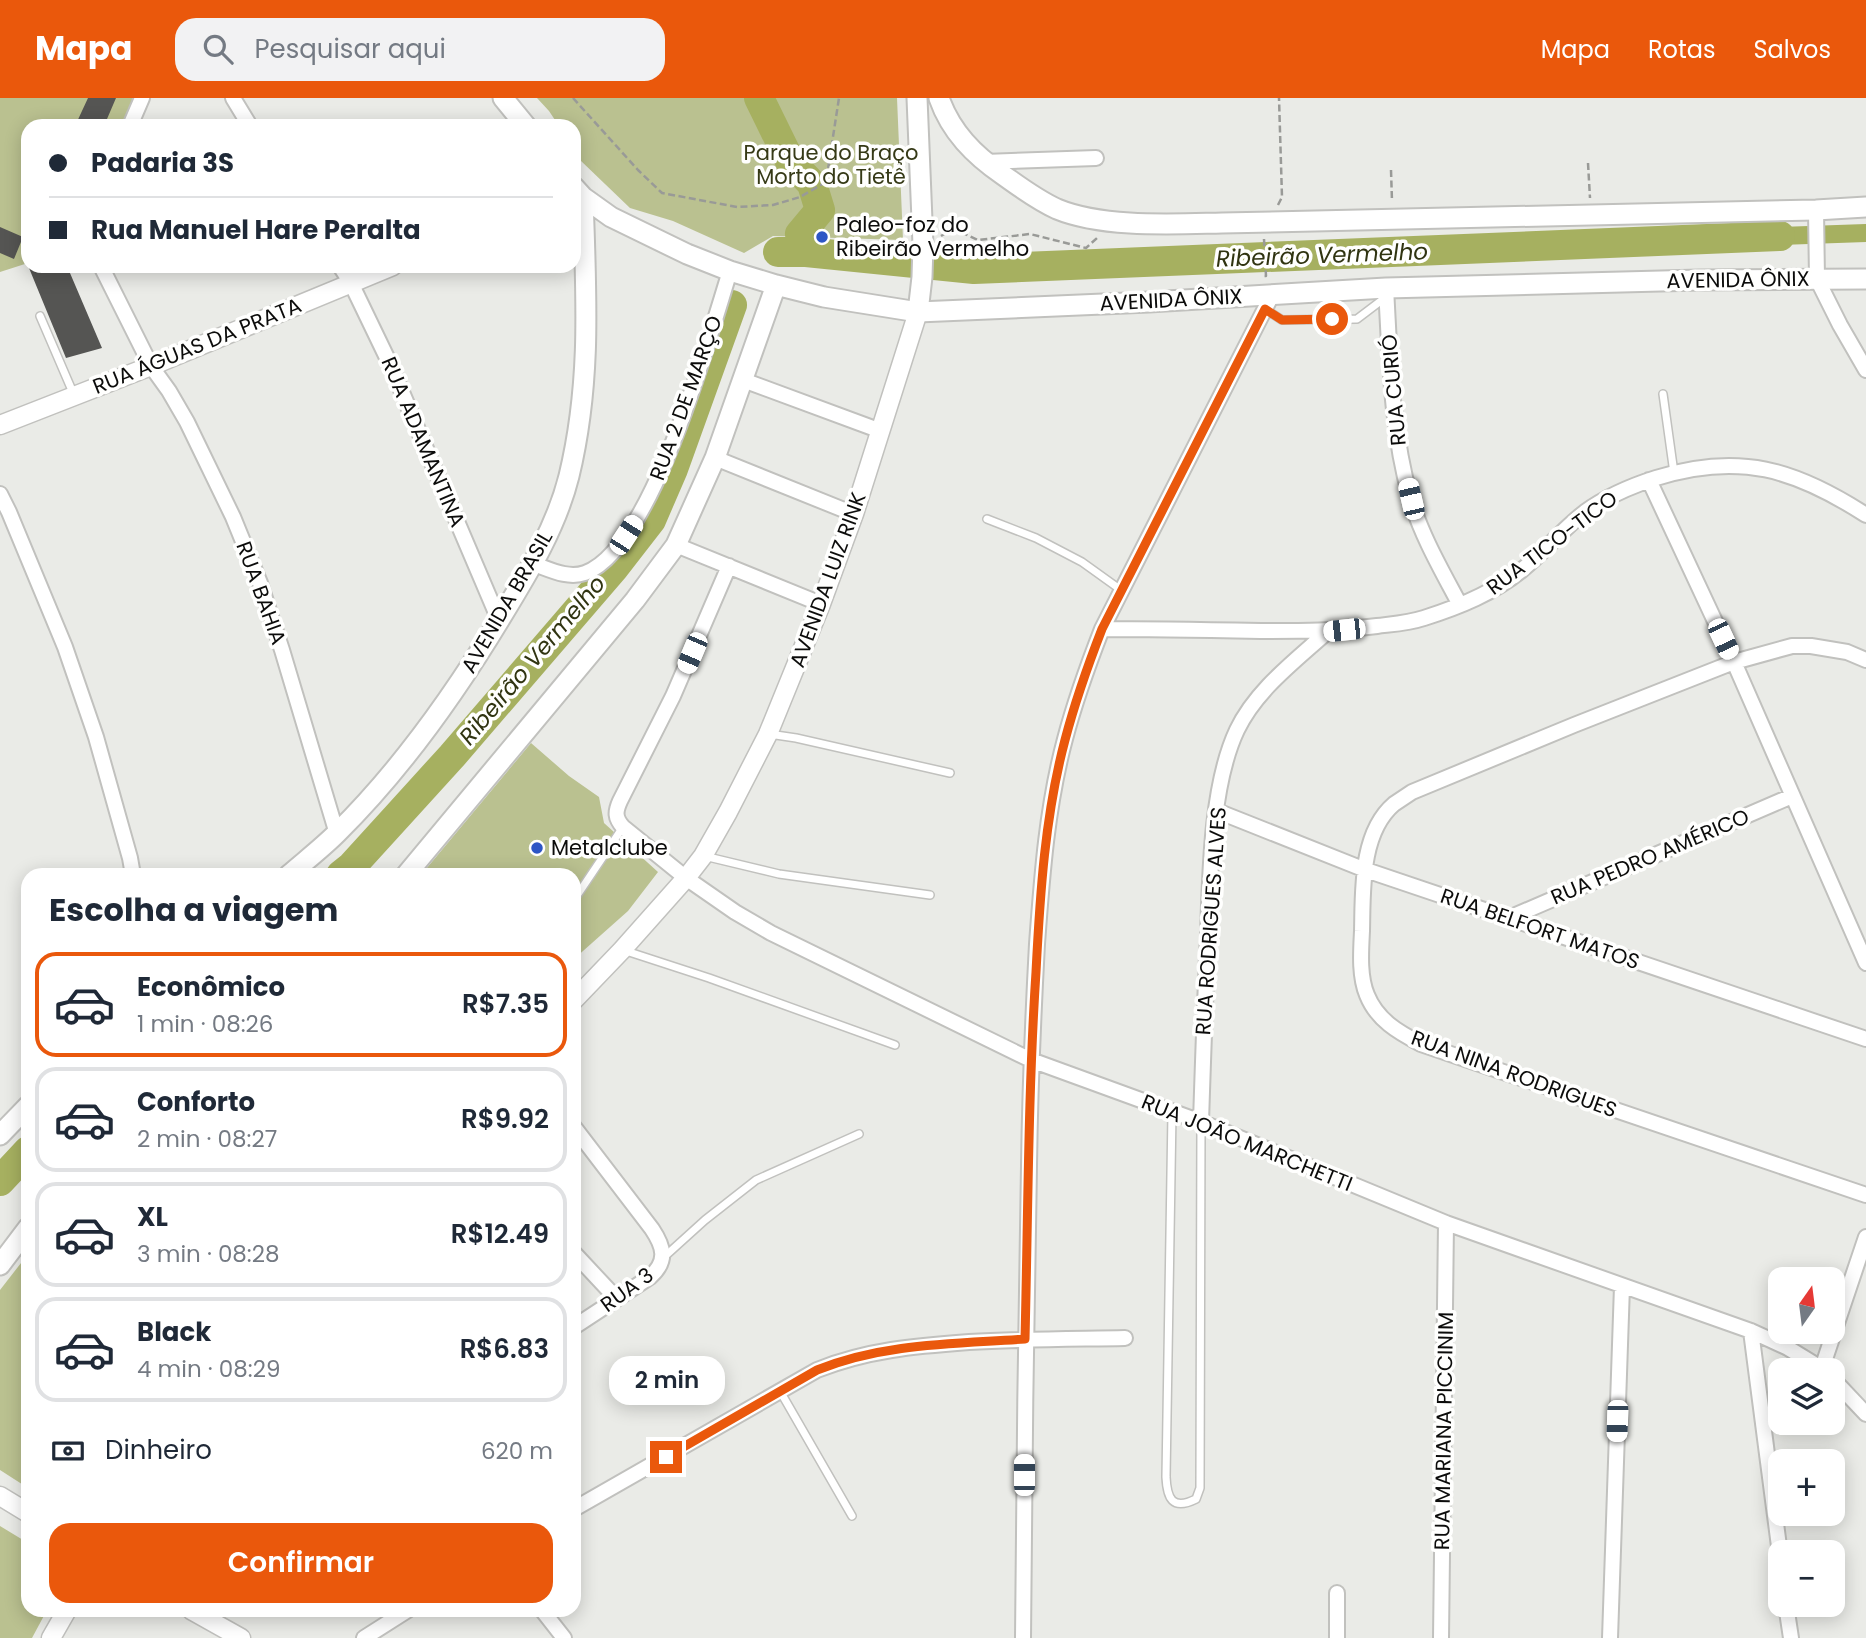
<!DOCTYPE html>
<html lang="pt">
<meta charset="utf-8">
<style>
:root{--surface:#fff;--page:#f2f2f3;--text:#1f2937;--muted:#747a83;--line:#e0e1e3;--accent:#ea580c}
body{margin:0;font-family:Poppins,sans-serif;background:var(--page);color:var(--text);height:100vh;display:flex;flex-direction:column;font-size:26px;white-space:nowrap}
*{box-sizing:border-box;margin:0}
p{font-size:23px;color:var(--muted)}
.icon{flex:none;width:38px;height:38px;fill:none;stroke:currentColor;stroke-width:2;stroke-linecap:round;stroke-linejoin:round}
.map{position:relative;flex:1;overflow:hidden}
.drawer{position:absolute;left:21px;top:770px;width:560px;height:749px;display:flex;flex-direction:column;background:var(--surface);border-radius:21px;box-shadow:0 4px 18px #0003}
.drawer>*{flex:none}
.hud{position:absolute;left:21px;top:21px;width:560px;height:154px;border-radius:21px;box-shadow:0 4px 18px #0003;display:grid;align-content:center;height:154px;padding:0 28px;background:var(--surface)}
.needle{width:46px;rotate:14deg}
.controls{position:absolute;left:1768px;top:1169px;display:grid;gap:14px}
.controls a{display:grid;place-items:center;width:77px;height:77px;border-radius:14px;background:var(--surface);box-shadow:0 4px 18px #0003;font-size:35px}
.end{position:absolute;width:32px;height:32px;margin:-16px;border:9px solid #ea580c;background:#fff;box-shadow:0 0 0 4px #fff}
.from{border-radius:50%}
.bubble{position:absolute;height:49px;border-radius:21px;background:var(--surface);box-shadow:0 4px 18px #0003;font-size:23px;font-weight:600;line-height:49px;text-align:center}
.car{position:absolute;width:21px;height:42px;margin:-21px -10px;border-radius:9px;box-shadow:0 0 5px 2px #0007;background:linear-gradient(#fff 24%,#345 0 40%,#fff 0 76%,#345 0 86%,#fff 0)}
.hud b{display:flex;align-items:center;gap:24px;height:66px;font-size:26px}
.hud b+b{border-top:2px solid var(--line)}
.hud i{width:18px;height:18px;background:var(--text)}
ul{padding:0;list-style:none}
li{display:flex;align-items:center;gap:21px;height:105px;margin:0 14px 10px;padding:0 14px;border:4px solid var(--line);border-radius:21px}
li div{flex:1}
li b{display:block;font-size:26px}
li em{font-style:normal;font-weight:600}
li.current{border-color:var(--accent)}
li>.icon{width:63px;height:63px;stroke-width:1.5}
h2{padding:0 28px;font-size:32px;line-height:84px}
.pay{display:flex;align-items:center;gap:18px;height:77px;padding:0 28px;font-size:26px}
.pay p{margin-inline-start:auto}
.cta{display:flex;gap:14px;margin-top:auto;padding:14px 28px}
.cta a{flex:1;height:80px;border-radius:21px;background:var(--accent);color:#fff;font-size:28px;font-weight:600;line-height:80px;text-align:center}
header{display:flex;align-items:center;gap:42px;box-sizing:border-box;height:98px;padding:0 35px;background:var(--accent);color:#fff}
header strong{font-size:33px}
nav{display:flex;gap:38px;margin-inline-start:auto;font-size:24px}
.search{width:490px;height:63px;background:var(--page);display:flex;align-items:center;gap:18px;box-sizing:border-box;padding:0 24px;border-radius:21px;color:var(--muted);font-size:26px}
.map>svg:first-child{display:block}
.green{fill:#bac190}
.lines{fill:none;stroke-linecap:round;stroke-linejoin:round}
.canal{stroke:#a6b060;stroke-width:18}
.river{stroke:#a6b060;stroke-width:30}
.building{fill:#555553}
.service-casing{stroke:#c1c1be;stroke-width:10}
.minor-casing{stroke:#c1c1be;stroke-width:18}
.tertiary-casing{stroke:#c1c1be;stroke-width:21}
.secondary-casing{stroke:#c1c1be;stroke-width:23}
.path{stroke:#999a97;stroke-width:2.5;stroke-dasharray:7 3.5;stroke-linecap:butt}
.service{stroke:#fff;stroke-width:7}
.minor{stroke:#fff;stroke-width:14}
.tertiary{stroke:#fff;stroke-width:18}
.secondary{stroke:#fff;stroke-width:19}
.route{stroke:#ea580c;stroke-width:9}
.poi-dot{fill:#2d56c5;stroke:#fffffe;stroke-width:2.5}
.labels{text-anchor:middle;stroke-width:7;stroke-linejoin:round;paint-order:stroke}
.park-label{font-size:21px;fill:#363a17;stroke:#fffffe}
.poi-label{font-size:21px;fill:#0c0c0b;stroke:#fffffe;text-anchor:start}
.street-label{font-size:21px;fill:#0c0c0b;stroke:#fffffe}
.water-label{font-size:23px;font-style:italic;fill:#303411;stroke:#fffffe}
</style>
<header>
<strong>Mapa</strong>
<div class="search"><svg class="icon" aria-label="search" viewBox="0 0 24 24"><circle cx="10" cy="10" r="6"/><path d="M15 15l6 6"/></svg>Pesquisar aqui</div>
<nav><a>Mapa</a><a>Rotas</a><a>Salvos</a></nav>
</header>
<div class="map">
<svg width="1866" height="1540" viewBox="0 0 1866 1540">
<rect width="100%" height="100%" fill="#eaebe7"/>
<path class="green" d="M0,0H134L122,28H28V165L0,174Z
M537,0H897L903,142L773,138L744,155L673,123L630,110L580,62L574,52V28H559L549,13Z
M531,645L569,678L599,699L604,725L658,774L628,813L574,861V777H421Z
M28,1156V1390L0,1372V1192Z
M0,1428L28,1445V1512H47L32,1540H0Z"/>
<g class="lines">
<path class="canal" d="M1780,138L1866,135"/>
<path class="river" d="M759,0L790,63L812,86L820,112L800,136L806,154
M778,154H806L974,171L1780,138
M341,777L351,769L402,713L452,658L613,471L651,422L673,371L732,207
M0,1083L28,1053"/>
</g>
<path class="building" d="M88,0H116L104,28H75Z
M0,129L23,139L14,161L0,155Z
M34,168H67L102,250L66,260L29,170Z"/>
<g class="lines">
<g class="service-casing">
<path id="service" d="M1265,211L1282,222L1357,221L1386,199
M40,218L74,297
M1663,296L1674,375
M987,421L1036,440L1082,464L1121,492
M769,636L796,640L950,675
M704,758L779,776L930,797
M574,802L623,729
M623,852L709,880L895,947
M1172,1015L1166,1379C1167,1400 1172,1413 1196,1401L1200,1390L1201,1024
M663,1160L705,1122L756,1082L859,1036
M780,1293L852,1418"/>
</g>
<g class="minor-casing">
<path id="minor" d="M233,0L250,28
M130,28L142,0
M984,64L1096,60
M1816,112L1817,181L1840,227L1866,272
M101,168L151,268L169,293L187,324L233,419L260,485L282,552L337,736
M340,168L351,185L390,266L499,522
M1386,190C1390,260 1391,331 1410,399C1421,437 1442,473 1460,507
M743,282L881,333
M715,360L854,416
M1649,382L1734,564L1866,865
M0,396L9,414L65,549L96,639L130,760L133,777
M676,447L821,506
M534,466C551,472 568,481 585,475C652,451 709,239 730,173
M729,468L673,598L620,703C615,714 615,720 623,729L686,780L735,814L771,835L1031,962L1201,1024L1446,1125L1751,1233L1788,1250L1824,1272
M1102,531C1155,531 1208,532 1261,533C1301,533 1337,533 1377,528C1393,526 1409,525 1424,520C1459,509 1494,495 1523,471C1545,453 1563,431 1585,414C1607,398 1631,388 1656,380C1739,354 1795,371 1866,417
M1866,562L1847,554L1811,548H1792L1734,564L1574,627L1412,694C1406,698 1400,702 1394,706C1360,735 1363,793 1362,833C1361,853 1359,878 1367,897C1377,922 1398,934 1421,946L1866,1097
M1217,713L1363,771L1866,941
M1509,820L1792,698
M1201,1024C1203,962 1205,900 1208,837C1210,776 1211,687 1237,632C1256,592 1295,563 1327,534
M574,1029L652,1131C664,1149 668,1163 650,1179L574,1229
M574,1155L617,1201
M1751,1233L1780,1456
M1822,1270L1866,1139
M1832,1280L1866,1316
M574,1411L817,1272C867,1252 915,1248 969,1244C1021,1241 1073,1241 1125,1240
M1337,1495V1540
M1786,1507L1791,1540
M542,1512L564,1540
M364,1540L408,1512
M1023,1540C1024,1383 1026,1225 1029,1068C1030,994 1033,920 1037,846C1042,777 1047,708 1065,641C1075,603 1088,567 1102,531L1272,197
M1441,1540L1446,1125
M1610,1540L1622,1188"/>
</g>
<g class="tertiary-casing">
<path id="tertiary" d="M0,327L151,268L393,168
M574,902L622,852L686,780L703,758L728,714L768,636L821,506L854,416L918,214
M0,1398L28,1415
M191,1512L241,1540
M51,1540L67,1512"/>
</g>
<g class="secondary-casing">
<path id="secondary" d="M503,0L526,28
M917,0L923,147L922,179L918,214
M939,0C951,34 974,57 1003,77C1020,89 1037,102 1057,111C1103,130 1173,126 1222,125L1816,112L1866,109
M574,89L583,99L611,119L687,156L730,173L776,187L824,199L918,214L1149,204L1386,190L1700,182L1866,181
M289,777C305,763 322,750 337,735C401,672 454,597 500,521C528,475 556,430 569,378C592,283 586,195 583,99
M406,777L635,502L676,447L715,360L776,187
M0,1037L28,1008
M0,1167L28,1130"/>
</g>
<path class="path" d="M573,0L638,72L662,95L737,109L773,107L800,99L826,84L839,0
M1588,65L1590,100
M1391,72L1392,103
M1278,107L1282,99L1279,0
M941,138L946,135L961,134L978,142L1030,136L1086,150L1097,140
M1264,141L1266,178H1264"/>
<use href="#service" class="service"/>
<use href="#minor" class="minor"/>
<use href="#tertiary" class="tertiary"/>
<use href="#secondary" class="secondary"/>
</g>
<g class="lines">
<path class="route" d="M666,1359L817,1272C884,1245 954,1246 1025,1241C1028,1119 1028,996 1036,874C1040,796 1045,717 1065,642C1075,604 1088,567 1102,531L1265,211L1282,222L1332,221"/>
</g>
<g class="poi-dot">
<circle cx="822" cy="139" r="7"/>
<circle cx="537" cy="750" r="7"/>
</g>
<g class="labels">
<g class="park-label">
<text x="831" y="62">Parque do Braço<tspan x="831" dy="24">Morto do Tietê</tspan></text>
</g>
<g class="poi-label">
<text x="836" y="134">Paleo-foz do<tspan x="836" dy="24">Ribeirão Vermelho</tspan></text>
<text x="551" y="757">Metalclube</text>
</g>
<g class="street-label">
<text transform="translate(1738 182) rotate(-1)" y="7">AVENIDA ÔNIX</text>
<text transform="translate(1171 202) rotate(-3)" y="7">AVENIDA ÔNIX</text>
<text transform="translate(197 248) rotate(-22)" y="7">RUA ÁGUAS DA PRATA</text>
<text transform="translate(1394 292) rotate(-95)" y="7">RUA CURIÓ</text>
<text transform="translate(686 300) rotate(-70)" y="7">RUA 2 DE MARÇO</text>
<text transform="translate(423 344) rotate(67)" y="7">RUA ADAMANTINA</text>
<text transform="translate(1552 445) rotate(-37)" y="7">RUA TICO-TICO</text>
<text transform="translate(828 482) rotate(-70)" y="7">AVENIDA LUIZ RINK</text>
<text transform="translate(261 495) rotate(70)" y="7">RUA BAHIA</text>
<text transform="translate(507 504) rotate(-60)" y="7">AVENIDA BRASIL</text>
<text transform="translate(1650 759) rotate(-23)" y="7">RUA PEDRO AMÉRICO</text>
<text transform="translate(1211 823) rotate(-86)" y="7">RUA RODRIGUES ALVES</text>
<text transform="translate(1540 831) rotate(19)" y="7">RUA BELFORT MATOS</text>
<text transform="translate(1514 976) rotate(20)" y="7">RUA NINA RODRIGUES</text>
<text transform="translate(1247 1045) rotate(22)" y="7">RUA JOÃO MARCHETTI</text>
<text transform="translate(627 1192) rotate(-36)" y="7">RUA 3</text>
<text transform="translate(1444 1333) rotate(-89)" y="7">RUA MARIANA PICCINIM</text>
</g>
<g class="water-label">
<text transform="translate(1322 157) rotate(-2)" y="8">Ribeirão Vermelho</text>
<text transform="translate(532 562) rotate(-50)" y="8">Ribeirão Vermelho</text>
</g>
</g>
</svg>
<div class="controls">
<a><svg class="needle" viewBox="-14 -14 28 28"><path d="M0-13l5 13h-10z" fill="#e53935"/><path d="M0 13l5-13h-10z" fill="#747a83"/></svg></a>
<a><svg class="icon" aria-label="layers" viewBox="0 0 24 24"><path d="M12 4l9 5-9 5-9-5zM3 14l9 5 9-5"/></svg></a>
<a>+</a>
<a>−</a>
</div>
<i class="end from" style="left:1332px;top:221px"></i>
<i class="end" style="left:666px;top:1359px"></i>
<div class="bubble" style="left:609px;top:1258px;width:116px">2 min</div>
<i class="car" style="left:1411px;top:401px;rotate:347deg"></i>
<i class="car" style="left:626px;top:437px;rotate:33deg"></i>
<i class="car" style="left:1344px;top:532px;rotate:264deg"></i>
<i class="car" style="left:1723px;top:541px;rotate:155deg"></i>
<i class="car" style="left:692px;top:555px;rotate:203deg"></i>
<i class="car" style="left:1617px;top:1323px;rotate:182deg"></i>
<i class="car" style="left:1024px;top:1377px;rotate:0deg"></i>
<div class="hud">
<b><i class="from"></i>Padaria 3S</b>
<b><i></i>Rua Manuel Hare Peralta</b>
</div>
<section class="drawer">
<h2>Escolha a viagem</h2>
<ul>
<li class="current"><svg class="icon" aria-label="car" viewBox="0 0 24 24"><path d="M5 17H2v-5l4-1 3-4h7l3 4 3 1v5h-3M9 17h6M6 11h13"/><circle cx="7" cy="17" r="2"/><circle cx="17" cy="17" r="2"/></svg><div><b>Econômico</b><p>1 min · 08:26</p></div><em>R$7.35</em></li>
<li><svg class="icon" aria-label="car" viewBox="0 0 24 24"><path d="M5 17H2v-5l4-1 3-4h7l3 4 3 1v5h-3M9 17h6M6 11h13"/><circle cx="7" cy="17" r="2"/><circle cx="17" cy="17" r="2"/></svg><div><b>Conforto</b><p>2 min · 08:27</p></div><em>R$9.92</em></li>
<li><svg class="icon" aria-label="car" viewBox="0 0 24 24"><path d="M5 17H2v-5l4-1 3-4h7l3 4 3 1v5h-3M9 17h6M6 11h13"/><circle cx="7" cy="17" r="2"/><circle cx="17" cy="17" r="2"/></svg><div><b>XL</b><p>3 min · 08:28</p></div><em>R$12.49</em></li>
<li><svg class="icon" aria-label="car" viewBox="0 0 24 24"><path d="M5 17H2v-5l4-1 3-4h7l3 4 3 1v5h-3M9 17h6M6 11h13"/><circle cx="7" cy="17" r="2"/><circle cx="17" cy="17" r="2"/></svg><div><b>Black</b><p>4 min · 08:29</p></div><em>R$6.83</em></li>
</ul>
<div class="pay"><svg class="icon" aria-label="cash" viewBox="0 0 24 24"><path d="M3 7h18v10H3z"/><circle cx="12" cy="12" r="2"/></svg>Dinheiro<p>620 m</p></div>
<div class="cta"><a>Confirmar</a></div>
</section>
</div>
